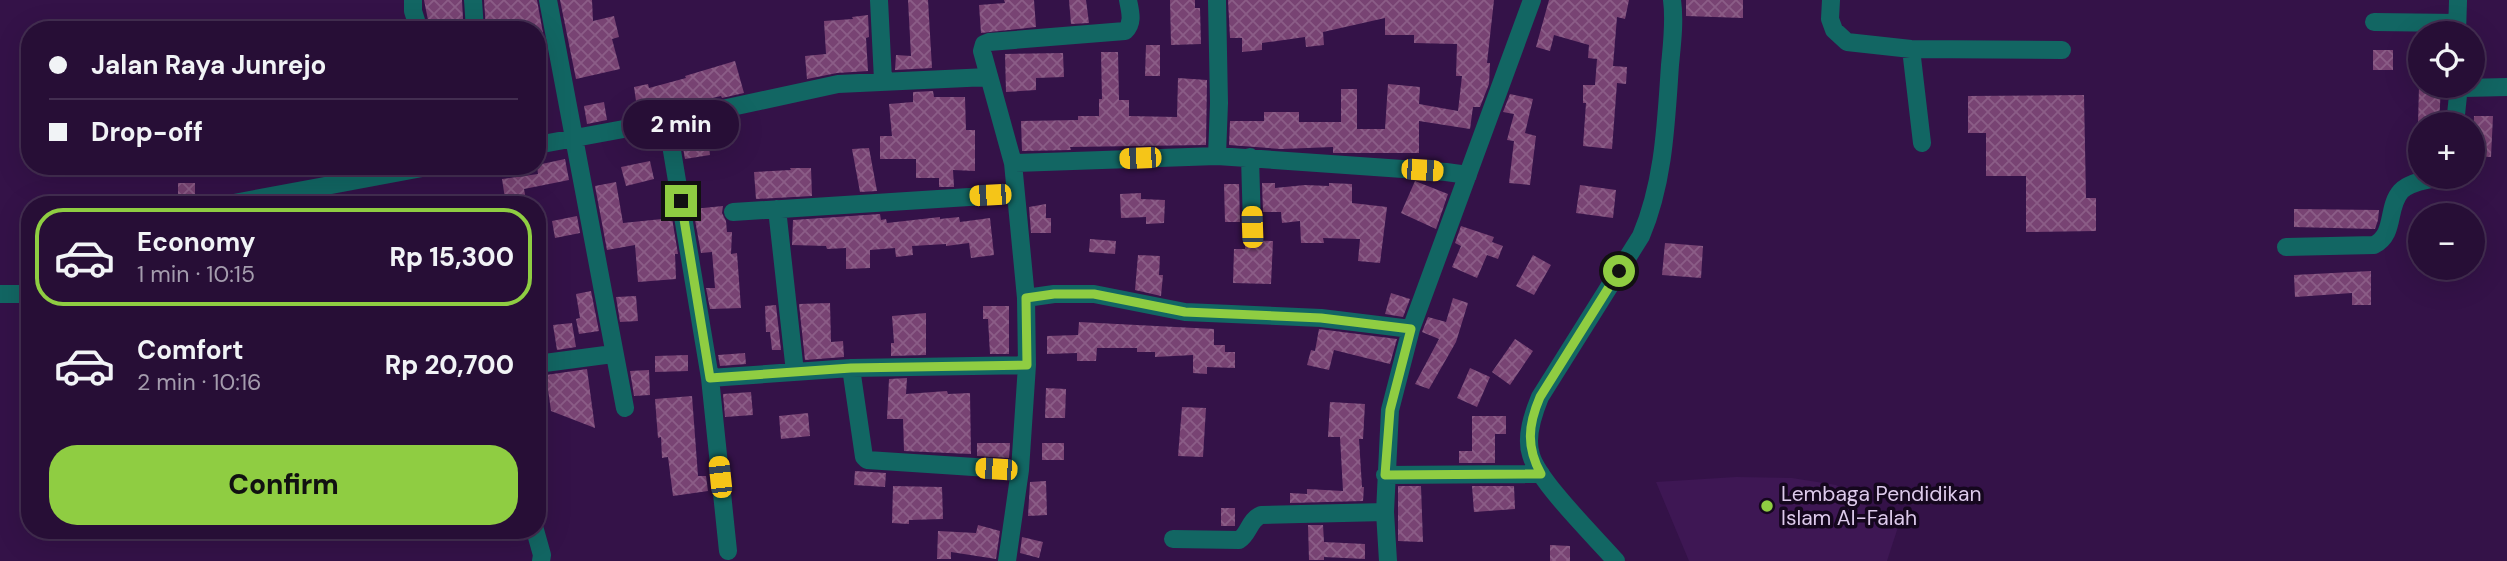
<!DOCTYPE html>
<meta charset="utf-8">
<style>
:root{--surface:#270e36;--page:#2f173e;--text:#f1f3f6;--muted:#a49cad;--line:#432e51;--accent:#8fcd42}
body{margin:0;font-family:"DM Sans",sans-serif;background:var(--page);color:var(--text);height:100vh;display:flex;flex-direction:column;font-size:26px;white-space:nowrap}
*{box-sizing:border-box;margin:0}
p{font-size:23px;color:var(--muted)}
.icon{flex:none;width:38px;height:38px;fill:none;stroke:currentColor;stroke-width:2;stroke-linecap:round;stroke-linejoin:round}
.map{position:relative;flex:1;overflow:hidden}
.sheet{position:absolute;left:21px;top:196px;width:525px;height:343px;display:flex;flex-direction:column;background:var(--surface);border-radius:28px;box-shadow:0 7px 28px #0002,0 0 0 2px var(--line)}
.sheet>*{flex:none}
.banner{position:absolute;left:21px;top:21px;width:525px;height:154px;border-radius:28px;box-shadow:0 7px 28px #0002,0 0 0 2px var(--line);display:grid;align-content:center;height:154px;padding:0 28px;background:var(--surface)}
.fabs{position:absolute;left:2408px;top:21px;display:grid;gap:14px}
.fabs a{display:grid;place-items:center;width:77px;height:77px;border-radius:50%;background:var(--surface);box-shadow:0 7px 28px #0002,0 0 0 2px var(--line);font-size:35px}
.end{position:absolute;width:32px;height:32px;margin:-16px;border:9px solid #8fcd42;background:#111;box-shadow:0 0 0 4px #111}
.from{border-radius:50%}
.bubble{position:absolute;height:49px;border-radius:24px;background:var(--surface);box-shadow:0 7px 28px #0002,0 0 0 2px var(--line);font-size:23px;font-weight:800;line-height:49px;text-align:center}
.car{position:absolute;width:21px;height:42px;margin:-21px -10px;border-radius:9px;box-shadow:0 0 5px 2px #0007;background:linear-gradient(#f5c518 24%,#345 0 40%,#f5c518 0 76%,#345 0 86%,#f5c518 0)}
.banner b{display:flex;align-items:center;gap:24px;height:66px;font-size:26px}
.banner b+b{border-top:2px solid var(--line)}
.banner i{width:18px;height:18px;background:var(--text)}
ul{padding:12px 0 0;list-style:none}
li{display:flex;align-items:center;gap:21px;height:98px;margin:0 14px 10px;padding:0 14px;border:4px solid transparent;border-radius:28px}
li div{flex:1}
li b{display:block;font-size:26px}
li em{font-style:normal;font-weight:800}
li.active{border-color:var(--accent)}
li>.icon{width:63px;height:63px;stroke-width:1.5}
.cta{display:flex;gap:14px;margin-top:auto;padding:14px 28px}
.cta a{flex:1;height:80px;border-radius:28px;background:var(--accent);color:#111;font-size:28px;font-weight:800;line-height:80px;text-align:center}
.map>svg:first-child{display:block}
.built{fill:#3e1754}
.building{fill:url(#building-cross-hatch)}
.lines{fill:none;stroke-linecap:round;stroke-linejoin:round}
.minor{stroke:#126663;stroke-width:18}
.route{stroke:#8fcd42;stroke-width:9}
.poi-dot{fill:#8fcd42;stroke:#15071e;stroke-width:2.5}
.labels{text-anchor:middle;stroke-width:7;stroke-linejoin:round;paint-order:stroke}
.poi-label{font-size:21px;fill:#ddcaeb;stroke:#15071e;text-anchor:start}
</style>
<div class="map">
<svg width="2507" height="561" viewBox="0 0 2507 561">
<defs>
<pattern id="building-cross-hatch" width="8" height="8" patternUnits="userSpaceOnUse" patternTransform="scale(1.75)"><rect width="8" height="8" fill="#784373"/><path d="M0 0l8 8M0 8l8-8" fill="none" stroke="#8b5d87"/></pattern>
</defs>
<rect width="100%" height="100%" fill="#341248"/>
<path class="built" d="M1736,477L1792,478L1836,485L1898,527L1887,561H1689L1656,482Z"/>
<path class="building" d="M424,0H462L463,19L428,20Z
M484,0H537L543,33L537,34V30H486Z
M560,0H592L593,21L614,16L619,37L612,39L620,69L576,79Z
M908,0H928L932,68L895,70L896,55L911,56Z
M1004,0H1034L1036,27L981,33L979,5L1005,3Z
M1069,0H1086L1089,23L1071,24Z
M1170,0H1195V8H1200L1201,44L1171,45Z
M1228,0H1494L1487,63H1490L1489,84L1480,107H1473L1470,129L1419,121V153H1333V147L1281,149L1229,145L1230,121H1264V112H1299V122H1341V89H1357V129H1385L1388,84L1420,87L1419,104L1458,111L1462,76H1456L1457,44L1414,43V35H1385V18L1323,32L1324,45L1306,47L1305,37L1262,43V50L1242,52V38H1230Z
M1549,0H1629L1625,19L1617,17L1613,66L1627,67L1626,84L1617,83L1612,149L1583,146L1586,103H1583V85H1595L1597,59L1588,58L1589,45L1554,35L1550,51L1536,47Z
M1686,0H1743V18L1686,16Z
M868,15L869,37L866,38L868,71L837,73L807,79L805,56L826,54L824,21L853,19L852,17Z
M1146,45H1160V76H1145Z
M2373,50H2393V70H2373Z
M1101,52H1118L1119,100H1129V116L1177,117L1178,78L1207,80L1206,145L1070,147L1071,150L1022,151L1021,121L1078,120V116H1099V99H1102Z
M1063,53L1064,77L1036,78V90L1006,92L1005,54Z
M735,61L744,93L722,98L721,96L638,115L634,87L648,84L649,88L686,78L685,76Z
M2419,86H2441L2439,124H2418Z
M933,91L934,97H965L966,130H975V171L953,170L954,187H939V178H916V159H880V136H892L889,104L913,102V92Z
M1510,94L1533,99L1525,133L1536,136L1530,185L1509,183L1514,141L1507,140L1514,114L1503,112Z
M2084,95L2086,198H2096V231L2026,232V176H1986V133H1968V96Z
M604,102L607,120L587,124L584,106Z
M2474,116H2493L2491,157L2473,156Z
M708,139L710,155L685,159L682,142Z
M869,148L877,191L860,192L852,149Z
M565,159L569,180L524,189L527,205H506L502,179L538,174L537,165Z
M650,161L654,179L626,186L621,167Z
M790,168H811L812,196L756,199L754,172L791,170Z
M1415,181L1448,194L1436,229L1401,213Z
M616,182L623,223L672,218L678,254H675L676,279L638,282L635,245L607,250L595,186Z
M178,183H195V198L178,199Z
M1262,183H1275V188L1305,185L1329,186V183L1352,184V203L1387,207L1380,263L1358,261L1360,239L1323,238L1324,243H1301L1300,221L1282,223L1281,212H1263Z
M1224,184H1239L1240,222H1225Z
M1580,185L1616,190L1613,218L1576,213Z
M1141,193V199L1165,200L1164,223L1146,224V217L1121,218L1120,194Z
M1046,204V218H1051V233H1031L1029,207Z
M723,206L722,213L726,221L727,232H732L731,254L737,253L741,308L710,309L706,288H715L712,252L701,253L693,209Z
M2294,209L2379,210L2378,220L2375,229L2294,227Z
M880,214L881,220L886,219L887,223L940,217V219L959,217L960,222L990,218L994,255L971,258L969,243L946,246V244L912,246L913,255L896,257L895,248L870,250V268L846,269V248L827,249L826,246L792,245L793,220Z
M577,216L580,233L555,238L552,221Z
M1461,226L1494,237L1492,242L1503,246L1498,259L1487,255L1477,278L1452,267L1461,246L1455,243Z
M1090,239L1116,241L1115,254L1089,252Z
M1245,240L1273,241L1271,284L1233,283L1234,249H1245Z
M1665,243L1703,246L1701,278L1662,275Z
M1138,255L1160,256L1159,275H1163L1161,296L1135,290Z
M1533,255L1551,265L1534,295L1516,286Z
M2371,271V305H2352V293L2295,297L2294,275Z
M591,291L599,331L579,334L576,319L580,318L576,294Z
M1391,293L1410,299L1403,317L1385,314Z
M636,296L638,321L620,322L616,297Z
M1453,298L1468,303L1456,342L1429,389L1415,384L1439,339L1422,332L1428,317L1446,322Z
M830,303L831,342L843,341L844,357L805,360L799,304Z
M776,305L781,350H772L770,332H766L765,306Z
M983,306H1009V354H990L988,319H983Z
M926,313V355L891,356V343H894L892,316Z
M1079,322L1214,329V345H1225V352H1235V368L1207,367V374L1193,373V355L1155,357V352H1137V348H1097L1096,361H1077V353L1047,354V336L1078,335Z
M572,323L576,347L557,350L553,325Z
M1319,329L1397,339L1390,364L1334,350L1329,370L1307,365L1311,350L1315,351Z
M1515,339L1533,351L1510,385L1492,372Z
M745,353L746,364L720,366L718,355Z
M688,355V371L655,372V356Z
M1470,368L1490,377L1477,407L1457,398Z
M587,369L595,428L551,411L546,375Z
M649,370L650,395L634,396L630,371Z
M907,378L906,394L947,391L948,394L970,393L971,454L904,451L903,419H887L889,379Z
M1046,388L1066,389L1065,418H1045Z
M751,392L753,415L725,417L723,394Z
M692,396L698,476H706L708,491L673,496L668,457L662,458L661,437L658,438L655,399Z
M1330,402L1365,404L1363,439H1359L1362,487H1364L1363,501L1290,503V493L1307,494V489L1343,491L1340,437H1328Z
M1182,407L1206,408L1203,457L1178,456Z
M808,413L810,436L781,439L779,416Z
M1472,416H1506V434H1495V463H1459V451H1472Z
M977,443H1010L1009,458L977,456Z
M1042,443H1064V460H1042Z
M855,471L886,473L885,487L854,485Z
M1046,481L1047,515L1028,516L1030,482Z
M893,486L942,487L943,519L909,520V524L892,523Z
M1398,486H1421L1423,542L1398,541Z
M1472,486H1514L1515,509L1474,512Z
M1221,508H1235V526H1221Z
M978,525L1000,531L996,559L951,552V559H937L938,531L976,533Z
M1308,525H1323L1324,542L1365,544V559L1324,557V560H1309Z
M1022,537L1043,542L1039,558L1020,553Z
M1550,545L1570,546V561H1550Z"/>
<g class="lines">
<path class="minor" d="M413,0V11L419,30
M473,0L475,30
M548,0L625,408
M879,0L883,80
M1831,0L1830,19L1834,30L1847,42L1911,49L2062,50
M2374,22L2457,23
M2457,33L2458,1
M1911,49L1922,143
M2460,86L2464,88L2507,87
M667,121L710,378L728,551
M2455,124L2459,86
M537,145L667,121L838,84L988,77
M1217,156L1219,103L1217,0
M1250,157L1252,227
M1013,163L1217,156L1446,172L1468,175
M223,205L433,166
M777,209L795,372
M733,212L1016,194
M2286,247L2374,245C2396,234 2386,208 2401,191C2411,181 2427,181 2438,177
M0,294H30
M1026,298L1054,294H1094L1185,312L1321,318L1411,329
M537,364L613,354
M851,368L864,457L867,460L1020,470
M710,378L851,368L1027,365
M1385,475L1541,474
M535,530L542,555L541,561
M1173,539L1239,540C1249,534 1249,520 1261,515L1385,512
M1007,561L1020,470L1027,365L1026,298L1013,163L982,51L984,44L989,42L1125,31C1134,23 1130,11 1128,0
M1388,561L1385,512L1390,410L1411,329L1532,0
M1616,561C1596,538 1538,481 1531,455C1525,437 1533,414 1540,397L1641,236C1664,182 1666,123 1670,65C1672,44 1675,21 1672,0"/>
</g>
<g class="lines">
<path class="route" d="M681,201L710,378L851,368L1027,365L1026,298L1054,294H1094L1185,312L1321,318L1411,329L1390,410L1385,475L1541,474C1526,447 1528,425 1540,397L1619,271"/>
</g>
<circle class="poi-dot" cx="1767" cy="506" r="7"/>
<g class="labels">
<g class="poi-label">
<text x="1781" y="501">Lembaga Pendidikan<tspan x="1781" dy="24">Islam Al-Falah</tspan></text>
</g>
</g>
</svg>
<div class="fabs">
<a><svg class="icon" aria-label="locate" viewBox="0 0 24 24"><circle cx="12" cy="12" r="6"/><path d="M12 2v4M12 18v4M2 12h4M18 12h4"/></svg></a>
<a>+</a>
<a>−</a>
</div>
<i class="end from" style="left:1619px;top:271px"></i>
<i class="end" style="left:681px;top:201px"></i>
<div class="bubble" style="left:623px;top:100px;width:116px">2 min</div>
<i class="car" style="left:1140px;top:158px;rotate:268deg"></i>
<i class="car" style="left:1422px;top:170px;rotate:94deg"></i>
<i class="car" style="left:990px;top:195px;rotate:267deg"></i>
<i class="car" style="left:1252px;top:227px;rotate:358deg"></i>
<i class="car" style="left:996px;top:469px;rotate:274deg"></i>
<i class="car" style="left:720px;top:477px;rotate:354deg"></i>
<div class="banner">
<b><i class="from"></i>Jalan Raya Junrejo</b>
<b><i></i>Drop-off</b>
</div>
<section class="sheet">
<ul>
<li class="active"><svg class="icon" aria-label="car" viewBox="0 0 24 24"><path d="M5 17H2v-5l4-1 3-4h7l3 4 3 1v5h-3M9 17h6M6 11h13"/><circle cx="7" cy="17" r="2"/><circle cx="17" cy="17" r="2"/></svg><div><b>Economy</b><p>1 min · 10:15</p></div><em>Rp 15,300</em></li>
<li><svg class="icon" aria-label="car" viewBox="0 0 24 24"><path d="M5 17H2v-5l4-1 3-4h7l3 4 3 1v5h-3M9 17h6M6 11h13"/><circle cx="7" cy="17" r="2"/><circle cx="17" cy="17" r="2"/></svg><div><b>Comfort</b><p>2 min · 10:16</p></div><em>Rp 20,700</em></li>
</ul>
<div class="cta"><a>Confirm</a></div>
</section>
</div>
